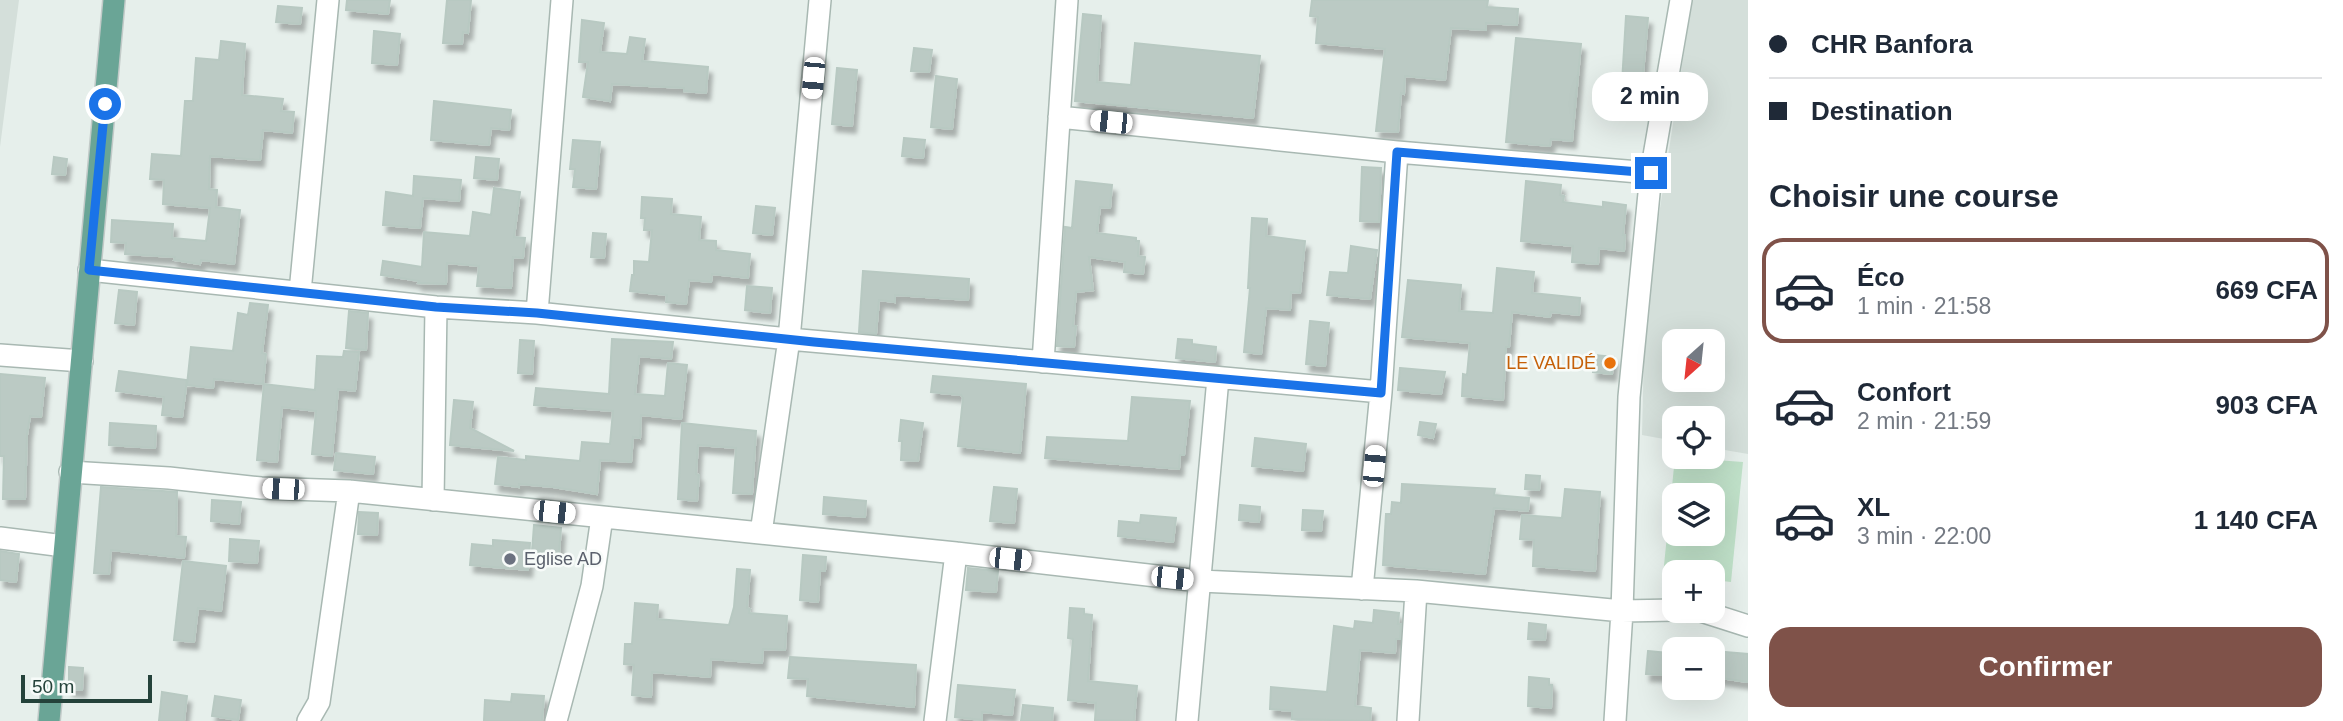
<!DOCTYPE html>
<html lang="fr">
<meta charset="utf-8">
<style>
:root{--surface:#fff;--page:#f6f6f7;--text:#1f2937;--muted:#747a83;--line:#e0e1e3;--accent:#7f5249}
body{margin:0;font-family:Arial,sans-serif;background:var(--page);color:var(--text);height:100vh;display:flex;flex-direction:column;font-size:26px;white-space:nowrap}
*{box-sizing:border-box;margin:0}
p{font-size:23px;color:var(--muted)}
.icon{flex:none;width:38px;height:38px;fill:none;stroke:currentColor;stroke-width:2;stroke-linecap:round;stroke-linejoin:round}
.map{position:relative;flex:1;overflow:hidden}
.panel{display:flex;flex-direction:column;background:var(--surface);width:595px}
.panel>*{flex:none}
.hud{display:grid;align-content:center;height:154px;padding:0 21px;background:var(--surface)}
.needle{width:46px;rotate:207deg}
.buttons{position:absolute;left:1662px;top:329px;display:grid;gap:14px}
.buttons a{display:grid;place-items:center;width:63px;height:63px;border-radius:14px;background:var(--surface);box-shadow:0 7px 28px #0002;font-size:35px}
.scale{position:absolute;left:21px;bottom:18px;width:131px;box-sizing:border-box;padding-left:7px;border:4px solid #24423a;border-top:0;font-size:19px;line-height:24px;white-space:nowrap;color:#24423a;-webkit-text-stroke:5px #f7fbf9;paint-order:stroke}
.end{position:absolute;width:32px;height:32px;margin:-16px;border:9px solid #1a73e8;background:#fff;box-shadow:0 0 0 4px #fff}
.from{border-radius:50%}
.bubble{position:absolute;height:49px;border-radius:21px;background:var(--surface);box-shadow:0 7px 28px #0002;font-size:23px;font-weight:700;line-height:49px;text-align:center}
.car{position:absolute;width:21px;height:42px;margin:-21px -10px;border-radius:9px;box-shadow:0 0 5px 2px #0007;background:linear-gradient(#fff 24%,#345 0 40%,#fff 0 76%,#345 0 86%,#fff 0)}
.hud b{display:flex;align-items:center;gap:24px;height:66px;font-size:26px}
.hud b+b{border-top:2px solid var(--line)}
.hud i{width:18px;height:18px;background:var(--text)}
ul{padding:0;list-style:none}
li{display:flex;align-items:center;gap:21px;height:105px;margin:0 14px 10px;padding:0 7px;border:4px solid transparent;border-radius:21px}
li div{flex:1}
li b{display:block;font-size:26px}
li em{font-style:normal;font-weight:700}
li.current{border-color:var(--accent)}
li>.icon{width:63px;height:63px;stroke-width:1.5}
h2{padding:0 21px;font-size:32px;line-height:84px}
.action{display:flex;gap:14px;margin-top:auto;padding:14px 21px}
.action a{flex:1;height:80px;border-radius:21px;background:var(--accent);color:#fff;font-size:28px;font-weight:700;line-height:80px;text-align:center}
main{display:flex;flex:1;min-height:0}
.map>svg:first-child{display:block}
.built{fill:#d4dfda;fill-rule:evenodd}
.green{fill:#bfe0c8;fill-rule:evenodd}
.building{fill:#bbcac4;stroke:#b8c9c2;stroke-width:2;filter:url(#shadow)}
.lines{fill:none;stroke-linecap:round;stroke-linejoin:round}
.minor-casing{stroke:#a8b8b2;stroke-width:24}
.major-casing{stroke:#c2cac8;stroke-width:24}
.minor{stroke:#fff;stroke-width:21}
.major{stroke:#6aa596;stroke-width:21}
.route{stroke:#1a73e8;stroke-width:9}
.food-dot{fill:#e8710a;stroke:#f7fbf9;stroke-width:2.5}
.worship-dot{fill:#6b7280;stroke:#f7fbf9;stroke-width:2.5}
.labels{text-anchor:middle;stroke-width:5;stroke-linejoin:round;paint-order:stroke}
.food-label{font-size:18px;fill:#c56008;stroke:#f7fbf9;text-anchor:end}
.worship-label{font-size:18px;fill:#5b616d;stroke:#f7fbf9;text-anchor:start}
</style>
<main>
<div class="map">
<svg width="1748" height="721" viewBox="0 0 1748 721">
<defs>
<filter id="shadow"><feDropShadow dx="4" dy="7" stdDeviation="2" flood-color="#0004"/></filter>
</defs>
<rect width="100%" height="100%" fill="#e6efeb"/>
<path class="built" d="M0,0H19L0,147Z
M1692,0H1748V454L1713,448V418H1675V441L1642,435L1645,306ZM1675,341H1713V380H1675Z"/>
<path class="green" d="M1675,457L1743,462L1731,582L1713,580V572H1675V576L1663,575ZM1675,495H1713V534H1675Z"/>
<path class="building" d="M347,0H390L388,14L346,10Z
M447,0H471L468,33L463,32L462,44L443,43Z
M1312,0H1488L1487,7L1518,9L1517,25L1486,23V30L1451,28L1445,80L1405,76L1404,94L1401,93L1398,132L1376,131L1385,49L1316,43L1318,17L1310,16Z
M278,6L302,8L300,24L276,22Z
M1083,14L1101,16L1097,82L1131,85L1135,43L1260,56L1253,118L1075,101Z
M1626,16L1648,18L1642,85L1622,83Z
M582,20L604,23L600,52L627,54L630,37L645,39L642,61L708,67L706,93L684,91V88L612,84L610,101L583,97L588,62H579Z
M374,31L400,34L397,65L372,63Z
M1516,38L1581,44L1572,141L1551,139L1550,146L1506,142Z
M221,41L245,44L242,95L283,99L281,111L294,112L292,133L263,130L260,160L210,156L209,189L217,190L216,207L240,210L234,264L201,260L200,264L174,260L175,257L125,254L126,243L111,242L112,220L173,224L172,238L206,241L210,208L163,204L164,180L150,179L152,154L181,156L185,101H193L196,58L219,60Z
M914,48L932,50L929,72L911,71Z
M837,68L857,70L852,126L832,124Z
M936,76L957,79L952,129L931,127Z
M434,101L511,110L509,130L491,128L489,145L431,140Z
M904,138L925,140L923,158L902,156Z
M573,140L600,142L596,189L573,187L575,169H570Z
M54,157L67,159L65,175L52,174Z
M476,157L499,159L497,180L474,178Z
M1362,167L1381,168L1379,222L1360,221Z
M414,176L461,180L459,201L423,198L420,228L383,225L386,192L413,196Z
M1076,181L1112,185L1110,208L1100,207L1097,233L1136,238V241H1139L1138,256L1145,257L1143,274L1124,272L1125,262L1089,257L1093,290L1076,292L1073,326H1076L1074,347L1057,346L1065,227L1072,228Z
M1526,181L1561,185L1560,195L1564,196L1563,202L1603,207V202L1626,205L1623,235H1625L1624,251L1599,248L1598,264L1572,262L1573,246L1521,241Z
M494,188L520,192L514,237L525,238L523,258L513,257L511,288L477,286L479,266L447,263L446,284L418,283L419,281L381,275L383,261L422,267L424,232L470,236L473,212L491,215Z
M642,197L672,199L671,214L701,217L699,240L716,241V250L750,254L748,278L712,274L711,282L689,280L686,304L666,302L667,295L630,291L632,275H634V261L649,262L652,230H644L645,218H641Z
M756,206L775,208L772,235L753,233Z
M1252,218L1267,219L1266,236L1305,241L1300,293L1291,292L1290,310L1266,308L1261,354L1244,352L1250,288H1248Z
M593,233L606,234L604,258L591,257Z
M1351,246L1377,250L1370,299L1327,295L1330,272L1348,273Z
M1497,268L1534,272L1532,293L1580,298L1579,315L1551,312L1550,317L1512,312L1509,347H1506L1503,400L1462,396L1463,374L1467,375L1470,343L1402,337L1408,280L1461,285L1459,311L1493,313Z
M863,271L969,279L968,300L895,295V302L879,300L876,334L859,332Z
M747,286L772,288L770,313L745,310Z
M119,290L137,292L134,325L115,323Z
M250,303L268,305L262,353L266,354L263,384L214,379L213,388L187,385L191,347L233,351L238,313L248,315Z
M349,311L368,313L366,350L346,348Z
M1310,321L1329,323L1325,366L1306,364Z
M612,339L673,342L671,359L639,356L635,394L665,396L668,363L687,365L681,419L641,415L640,438L633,437L631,462L600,460L597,494L553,487L519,484V487L495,484L498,457L526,460V456L580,461L582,442L610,444L613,411L534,405L536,388L609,394Z
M1178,339L1192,340V344L1216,347L1215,362L1176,358Z
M520,340L534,341L532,374L518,373Z
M344,351L359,352L355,391L338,389L332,456L312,454L316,411L282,407L277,462L257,460L264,384L315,390L317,356L343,357Z
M1594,355L1614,357L1612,374L1593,372Z
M1400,368L1445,372L1441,394L1398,390Z
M119,371L187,380L182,417L162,415L164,397L116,391Z
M0,374L45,378L41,417L30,416L27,435L25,499H3L4,456H0Z
M933,376L1026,384L1020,453L958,446L963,398L961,395L931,392Z
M1132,397L1190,401L1184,455H1180L1179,469L1045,458L1047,437L1128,441Z
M454,400L473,402L470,428L514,451L450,445Z
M901,420L923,423L918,461L901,460L902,441H899Z
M1420,422L1436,424L1433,438L1418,435Z
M110,423L156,426L155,448L109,445Z
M682,423L756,431L752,494L733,493L736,448L698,445L696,474L699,475L697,501L678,499Z
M1255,438L1306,444L1303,471L1252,466Z
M336,453L375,457L373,474L334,470Z
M1526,475L1540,476L1539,490L1525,489Z
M1402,484L1495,489L1494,495L1529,498L1528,511L1494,508L1485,574L1383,565L1386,514H1391L1392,502L1401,503Z
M101,487L177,492L176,536L186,537L184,558L111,550L109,574L94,573Z
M994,487L1017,489L1014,523L990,521Z
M1565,489L1600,492L1595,571L1533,566L1534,540L1520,539L1522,515L1562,518Z
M824,497L866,501L865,517L823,514Z
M212,500L241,502L239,524L211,521Z
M1240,505L1260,507L1259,522L1239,520Z
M1303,510L1323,511L1321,531L1302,530Z
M359,512L378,513L377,535L358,534Z
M1141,515L1176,518L1173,542L1118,536L1119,521L1140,523Z
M534,525L561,528L559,554L532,552Z
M230,539L259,541L257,563L229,561Z
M493,540L530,543L528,570L470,565L472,544L493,546Z
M0,551L19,554L16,582L0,580Z
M803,555L826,557L825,571H820L818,602L800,600Z
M183,561L226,566L221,611L198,608L194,642L174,640Z
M968,568L998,571L996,592L966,590Z
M737,569L750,570L747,608L750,609L749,613L787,616L785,650L763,649L762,663L711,659L710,677L652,672L651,697L632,695L634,665L624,664L625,644H632L635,603L658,605L657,619L729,625L734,607Z
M1070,608L1084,609V614L1092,615L1088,681L1137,686L1134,721L1095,720L1096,703L1068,700L1073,639L1068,638Z
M1374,610L1399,613L1398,624H1401L1400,639H1396L1395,653L1360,650L1355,706L1371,708L1370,721L1292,719V711L1270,709L1271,687L1327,692L1334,626L1354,629L1355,621L1373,623Z
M1529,623L1546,625L1545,640L1528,639Z
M1648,651L1668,653L1666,675L1646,674Z
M1713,651L1748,654V682L1713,677Z
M790,657L916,665L914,707L807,696L808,679L788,678Z
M69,667L83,668L82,690L69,689Z
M1529,677L1549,679V685H1552L1551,708L1528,706Z
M958,685L1015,690L1012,715L982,712V720L955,717Z
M162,692L187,696L184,721H159Z
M512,694L544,696L542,721H484L485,700L511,702Z
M215,696L241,700L238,720L212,716Z
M1023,705L1053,708L1052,721H1021Z"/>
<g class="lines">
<g class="minor-casing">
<path id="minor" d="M1059,117L1397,152L1651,173
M89,270L436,307L537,313L789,339L1381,392
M300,292L328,0
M537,313L562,0
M0,355L82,361
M1043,362L1067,0
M70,472L169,478L261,488L349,491L956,553L1200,581L1416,591L1622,611L1675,610
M433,500L436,307
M761,533L789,339L820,0
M0,538L64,546
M1362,589L1381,392L1397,152
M1701,611L1748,626
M308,721L319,702L349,491
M556,721L592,586L602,517
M935,721L956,553
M1187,721L1218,378
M1408,721L1416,591
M1615,721L1622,611L1629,397L1651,173L1681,0"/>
</g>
<g class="major-casing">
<path id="major" d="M49,721L114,0"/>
</g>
<use href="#minor" class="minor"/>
<use href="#major" class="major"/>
</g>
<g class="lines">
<path class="route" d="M105,104L89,270L436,307L537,313L814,342L1381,393L1397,152L1651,173"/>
</g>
<circle class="food-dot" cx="1610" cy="363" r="7"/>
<circle class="worship-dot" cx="510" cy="559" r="7"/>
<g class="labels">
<g class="food-label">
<text x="1596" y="369">LE VALIDÉ</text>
</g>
<g class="worship-label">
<text x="524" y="565">Eglise AD</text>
</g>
</g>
</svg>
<div class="buttons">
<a><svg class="needle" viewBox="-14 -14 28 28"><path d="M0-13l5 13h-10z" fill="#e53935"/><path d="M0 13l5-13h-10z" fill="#747a83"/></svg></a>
<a><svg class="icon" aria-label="locate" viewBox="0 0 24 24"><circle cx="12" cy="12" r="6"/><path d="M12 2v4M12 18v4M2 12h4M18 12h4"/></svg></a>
<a><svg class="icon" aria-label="layers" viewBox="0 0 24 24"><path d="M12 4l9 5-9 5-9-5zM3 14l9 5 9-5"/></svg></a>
<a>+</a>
<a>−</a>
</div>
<div class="scale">50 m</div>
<i class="end from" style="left:105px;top:104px"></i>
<i class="end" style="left:1651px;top:173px"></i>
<div class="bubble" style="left:1592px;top:72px;width:116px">2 min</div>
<i class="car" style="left:813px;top:78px;rotate:185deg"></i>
<i class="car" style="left:1111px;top:122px;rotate:276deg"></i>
<i class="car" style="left:1374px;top:466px;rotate:5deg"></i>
<i class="car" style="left:283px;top:489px;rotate:272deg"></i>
<i class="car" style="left:554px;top:512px;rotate:96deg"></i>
<i class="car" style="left:1010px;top:559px;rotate:96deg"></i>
<i class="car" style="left:1172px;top:578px;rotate:96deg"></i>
</div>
<section class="panel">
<div class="hud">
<b><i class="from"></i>CHR Banfora</b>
<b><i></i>Destination</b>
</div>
<h2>Choisir une course</h2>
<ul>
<li class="current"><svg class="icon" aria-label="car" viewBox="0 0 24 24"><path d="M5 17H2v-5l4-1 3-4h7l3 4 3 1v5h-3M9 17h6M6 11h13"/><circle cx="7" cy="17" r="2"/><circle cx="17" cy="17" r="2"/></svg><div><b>Éco</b><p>1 min · 21:58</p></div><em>669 CFA</em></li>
<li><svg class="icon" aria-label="car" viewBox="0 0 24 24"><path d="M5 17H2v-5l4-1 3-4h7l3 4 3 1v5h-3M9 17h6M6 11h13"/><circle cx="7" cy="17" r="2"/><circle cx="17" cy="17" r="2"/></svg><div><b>Confort</b><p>2 min · 21:59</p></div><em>903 CFA</em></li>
<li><svg class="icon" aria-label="car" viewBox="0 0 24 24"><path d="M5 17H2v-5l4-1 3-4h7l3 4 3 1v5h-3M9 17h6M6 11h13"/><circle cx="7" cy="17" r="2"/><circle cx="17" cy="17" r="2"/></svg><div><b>XL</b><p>3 min · 22:00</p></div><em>1 140 CFA</em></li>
</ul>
<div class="action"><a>Confirmer</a></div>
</section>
</main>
